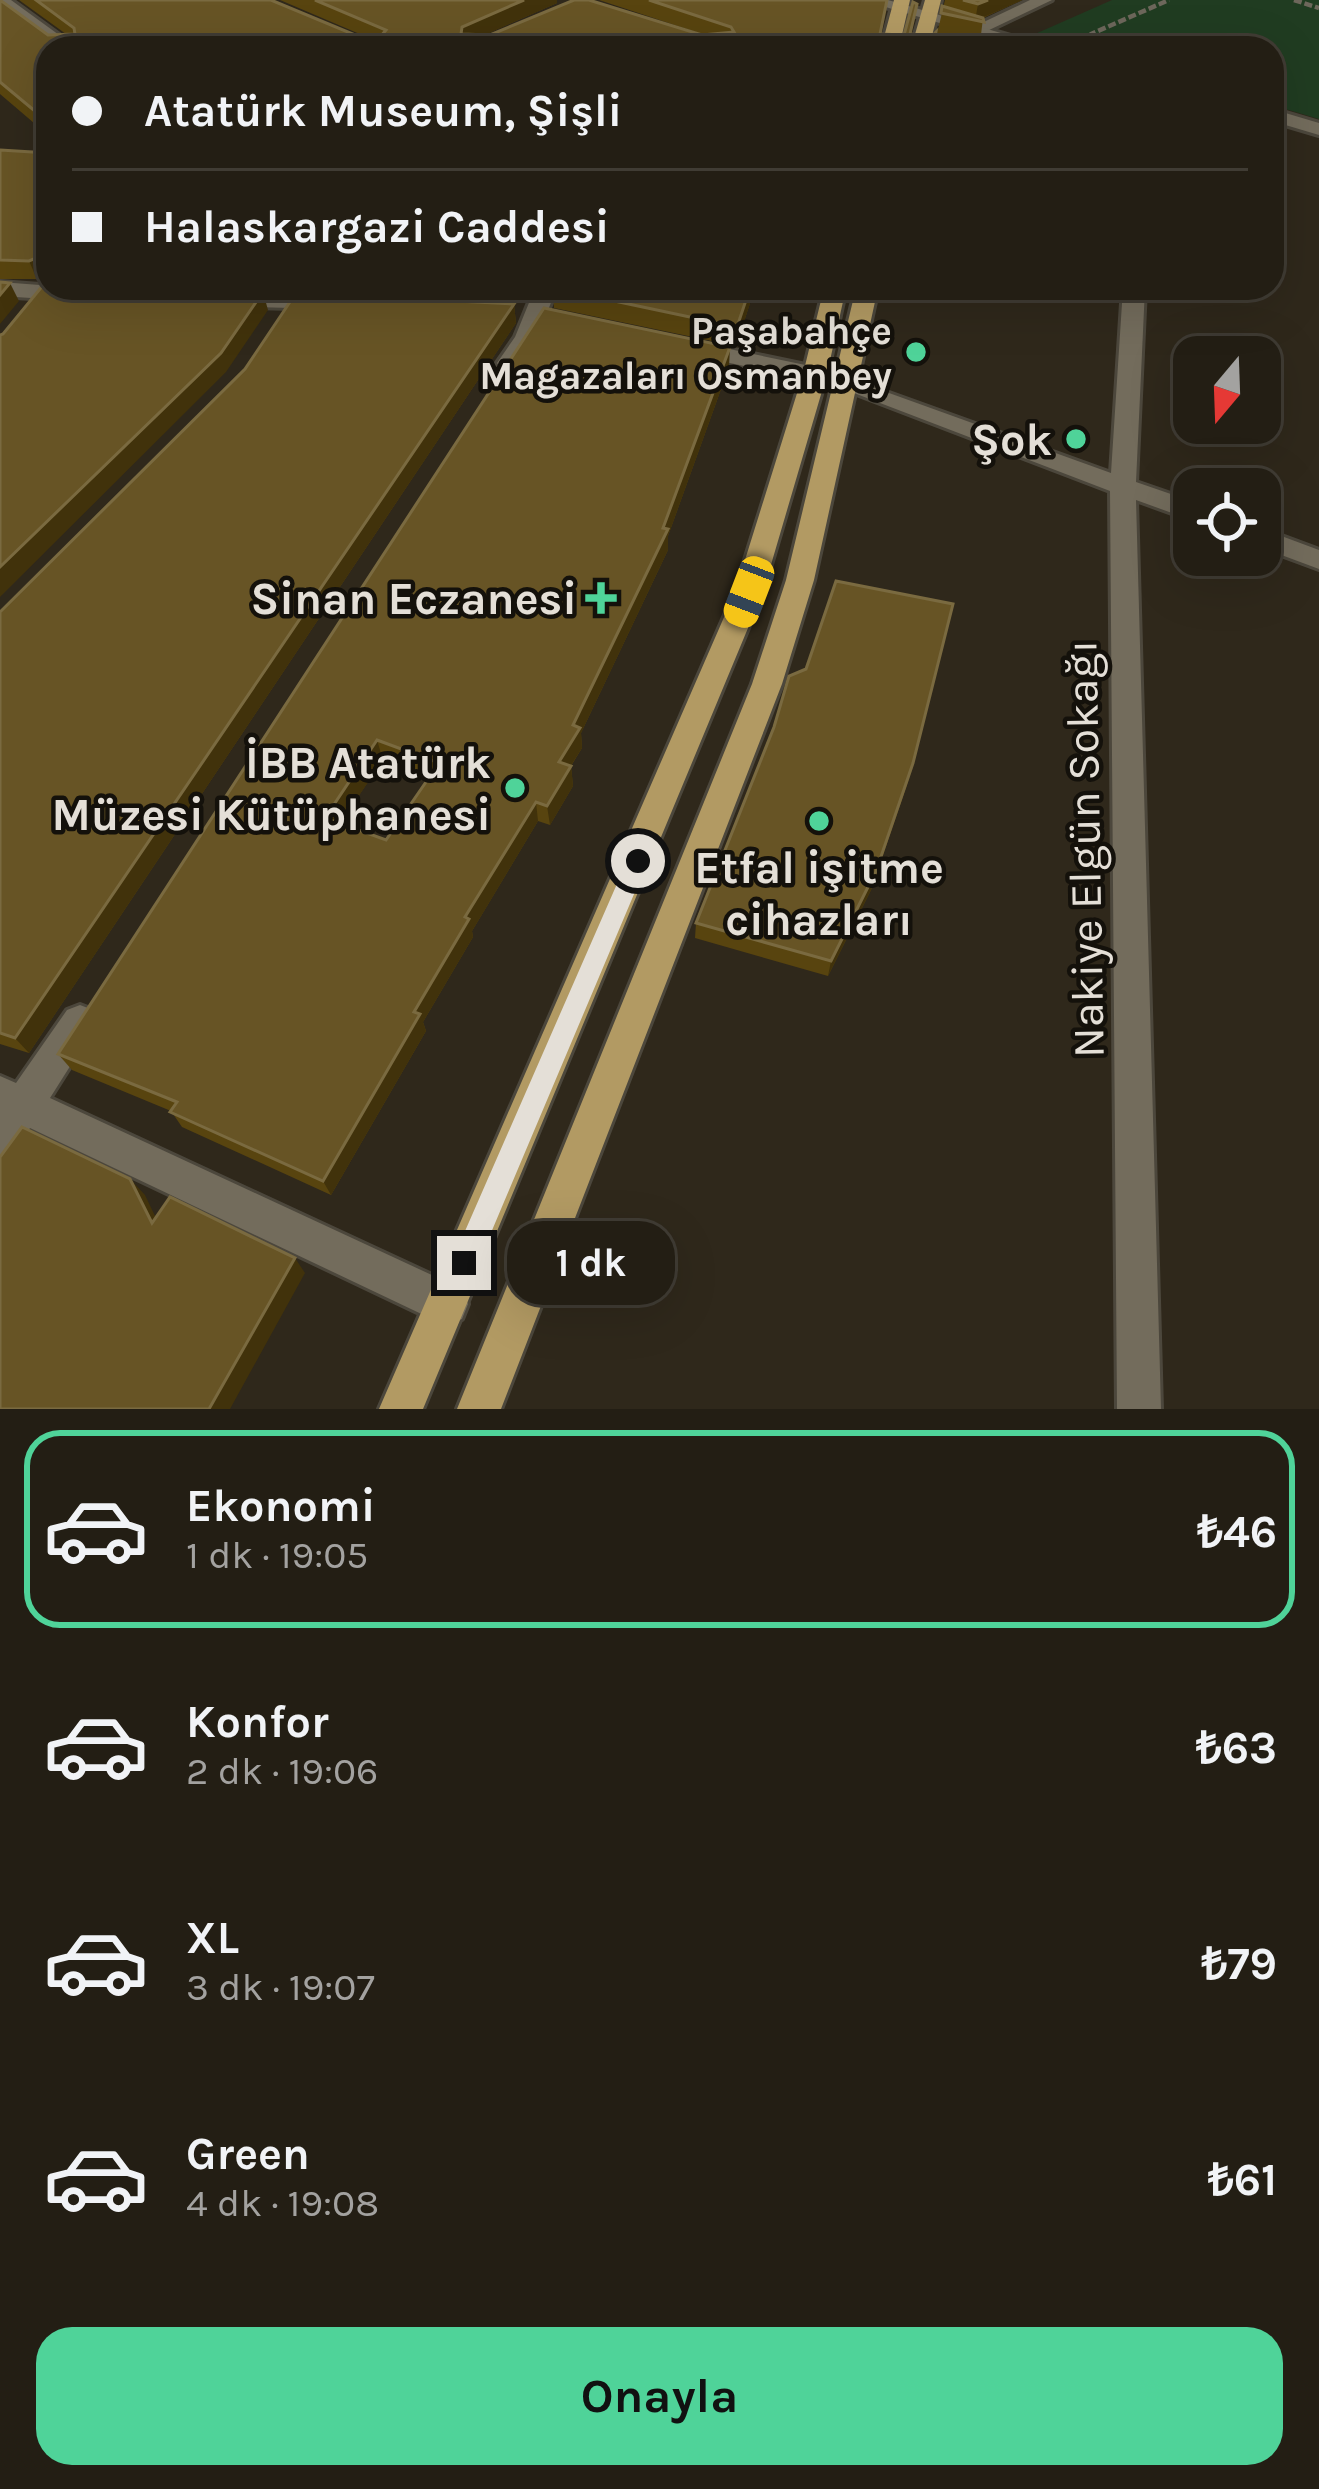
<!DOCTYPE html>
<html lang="tr">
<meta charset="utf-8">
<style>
:root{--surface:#231e14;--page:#2f2b22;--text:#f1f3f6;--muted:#a3a2a0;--line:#403c34;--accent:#4fd399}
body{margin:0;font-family:Karla,sans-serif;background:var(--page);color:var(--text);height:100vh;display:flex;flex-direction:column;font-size:45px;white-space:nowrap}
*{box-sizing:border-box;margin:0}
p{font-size:39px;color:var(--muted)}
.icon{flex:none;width:66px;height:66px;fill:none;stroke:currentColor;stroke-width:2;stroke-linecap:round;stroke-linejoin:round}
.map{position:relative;height:1409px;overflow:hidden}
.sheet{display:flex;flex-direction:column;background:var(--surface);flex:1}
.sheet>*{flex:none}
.hud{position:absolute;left:36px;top:36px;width:1248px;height:264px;border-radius:36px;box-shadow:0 12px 48px #0002,0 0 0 3px var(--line);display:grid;align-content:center;height:264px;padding:0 36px;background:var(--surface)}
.needle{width:78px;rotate:199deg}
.controls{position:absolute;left:1173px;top:336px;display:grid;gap:24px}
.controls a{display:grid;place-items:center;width:108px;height:108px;border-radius:24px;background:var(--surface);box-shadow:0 12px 48px #0002,0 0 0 3px var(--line);font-size:60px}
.end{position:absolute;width:54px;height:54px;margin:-27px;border:15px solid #e4dfd7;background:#111;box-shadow:0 0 0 6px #111}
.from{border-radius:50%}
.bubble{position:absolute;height:84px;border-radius:36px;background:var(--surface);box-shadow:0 12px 48px #0002,0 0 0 3px var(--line);font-size:39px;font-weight:700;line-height:84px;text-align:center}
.car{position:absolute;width:36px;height:72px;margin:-36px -18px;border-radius:15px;box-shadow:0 0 9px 3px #0007;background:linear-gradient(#f5c518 24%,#345 0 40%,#f5c518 0 76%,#345 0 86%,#f5c518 0)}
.hud b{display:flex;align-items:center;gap:42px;height:114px;font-size:45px}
.hud b+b{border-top:3px solid var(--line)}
.hud i{width:30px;height:30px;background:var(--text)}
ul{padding:21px 0 0;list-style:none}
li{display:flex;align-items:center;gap:36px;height:198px;margin:0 24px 18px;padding:0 12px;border:6px solid transparent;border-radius:36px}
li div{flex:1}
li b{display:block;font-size:45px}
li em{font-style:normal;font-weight:700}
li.current{border-color:var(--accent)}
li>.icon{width:108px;height:108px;stroke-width:1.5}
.primary-button{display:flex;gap:24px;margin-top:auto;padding:24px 36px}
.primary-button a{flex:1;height:138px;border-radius:36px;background:var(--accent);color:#111;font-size:48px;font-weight:700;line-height:138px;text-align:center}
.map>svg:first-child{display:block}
.green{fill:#203c21}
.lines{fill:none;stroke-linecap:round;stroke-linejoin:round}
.street-casing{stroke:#4c473c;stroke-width:6}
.secondary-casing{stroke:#4c473c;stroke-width:6}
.primary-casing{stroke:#4c473c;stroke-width:6}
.path{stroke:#6d675b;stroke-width:4.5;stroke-dasharray:8 3;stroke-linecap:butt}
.street{fill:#736c5c;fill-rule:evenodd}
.secondary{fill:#736c5c;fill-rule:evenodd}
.primary{fill:#b29a63;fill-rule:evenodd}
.wall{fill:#58440f;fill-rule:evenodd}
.shaded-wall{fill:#41320b}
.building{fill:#675425;stroke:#7a6a40;stroke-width:3;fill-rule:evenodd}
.route{fill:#e4dfd7}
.poi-dot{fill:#4fd399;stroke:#14110b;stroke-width:4.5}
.labels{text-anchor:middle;stroke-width:9;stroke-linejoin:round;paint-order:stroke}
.far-poi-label{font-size:39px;font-weight:bold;fill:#e4dfd7;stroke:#14110b;text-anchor:end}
.poi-label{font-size:45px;font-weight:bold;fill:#e4dfd7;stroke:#14110b;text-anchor:end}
.street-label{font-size:45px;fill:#e4dfd7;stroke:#14110b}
</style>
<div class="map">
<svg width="1319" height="1409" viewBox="0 0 1319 1409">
<rect width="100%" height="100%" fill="#2f281b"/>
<path class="green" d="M1112,0H1319V119L1272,105V48H1081L1035,34Z"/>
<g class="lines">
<g class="street-casing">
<path id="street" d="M0,0H11L77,48H57L0,7Z
M1030,0H1052L985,32L971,28Z
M0,282L80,288L89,294L78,301L0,296Z
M535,288H557L537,337L517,368H501L497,363L515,337Z
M1123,288H1145L1136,482L1194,502V521L1136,500L1161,1409H1117L1110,491L833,385L845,378L853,380L1111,473Z
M228,294L330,295L341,302L330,309L220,306V296Z
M691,341L815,367L827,374L815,381L683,353V343Z
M1260,528L1319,550V569L1260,547Z
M80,1005L93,1010L98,1022L50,1098L462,1289L468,1304L462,1319L447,1325L432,1319L30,1128L14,1152L0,1158V1076L16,1083L67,1010Z"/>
</g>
<g class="secondary-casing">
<path id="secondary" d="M862,0H888L1052,48H1024Z
M1272,109L1319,123V135L1272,121Z"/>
</g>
<g class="primary-casing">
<path id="primary" d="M894,0H910L899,48H881Z
M925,0H941L929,48H911Z
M824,288H846L827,374L763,592L423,1409H379L735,592L803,374Z
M856,288H878L814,580L782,684L501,1409H457L752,684L786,580Z"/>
</g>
<path class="path" d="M1294,0L1319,8
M1136,48L1091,34L1169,0"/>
<use href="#street" class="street"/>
<use href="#secondary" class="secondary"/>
<use href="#primary" class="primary"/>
</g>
<path class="wall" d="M0,0L48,35L66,34L19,0H271L355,35H362L280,0H557V3L484,35H705L599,0H887L881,34L904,35L914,20L911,34L934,48H48V135L0,94Z
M945,0H1022L983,18L980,43L937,34Z
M0,150L48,153V275L37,279H0Z
M309,288H532L524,301L310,290Z
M553,288H755L736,346L554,308Z
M514,304L516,323L29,1053L0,1044V612Z
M729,367L668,536V550L581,733L582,748L571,766L573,786L550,825L538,821L472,931L473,937L423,1022L426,1031L331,1195L182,1127L171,1111L72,1070L58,1054ZM383,760L429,777L386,840L340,823Z
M953,604L909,779L870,893L871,890L828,976L695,938L696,923Z"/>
<path class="shaded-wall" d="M524,0H557V3L464,44L461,34L462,27Z
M988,0H1022L975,21L978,4Z
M41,256L48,275L37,279L29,261Z
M10,283L19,301L0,324V295Z
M523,288H532L524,301Z
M750,288H755L736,346L737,327Z
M263,292L268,310L226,372L0,597V567Z
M514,304L516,323L29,1053L15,1038Z
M730,347L729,367L668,536V550L581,733L582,748L561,781L559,762L573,725L663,528Z
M377,740L383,760L331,837L325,818Z
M913,763L870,893L871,890L828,976L831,961Z
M571,766L573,786L550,825L547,806Z
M536,802L538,821L472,931L473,937L423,1022L426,1031L331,1195L323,1181L465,917Z
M130,1179L145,1195L166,1239L152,1223Z
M295,1258L305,1273L230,1409H209Z"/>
<path class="building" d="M0,0L48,35L75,34L74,28L36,0H271L355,35L381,36L386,30L315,0H524L462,27L461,34L490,35L574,0H589L702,35L734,32L731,27L649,0H887L880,34L904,35L913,2L917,4L910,34L932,36L936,32L933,48H48V122L0,82Z
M963,0H988L978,4Z
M942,6L983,18L984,22L941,13Z
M0,150L48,153V265H45L41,256L29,261L0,260Z
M0,282L10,283L0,295Z
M44,284H48V288H162L263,292L221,353L0,567V335L3,334Z
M553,288H750L737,327Z
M296,293L514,304L15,1038L0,1033V612L245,369Z
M544,308L730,347L663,528L668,529L573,725L580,728L559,762L571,766L547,806L536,802L465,917L469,919L414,1012L420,1014L323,1181L170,1112L177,1102L58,1054ZM377,740L439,763L386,840L325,818Z
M836,581L953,604L913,763L874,877L875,873L831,961L696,923L774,727L789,676L806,669Z
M22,1127L130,1179L152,1223L170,1197L295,1258L209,1409H0V1157Z"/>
<path class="route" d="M638,852L648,861L474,1273L464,1277L455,1273L451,1263L455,1254L627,861Z"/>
<g class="poi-dot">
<circle cx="916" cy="352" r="12"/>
<circle cx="1076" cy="439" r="12"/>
<path d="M595 580h12v12h12v12h-12v12h-12v-12h-12v-12h12z"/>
<circle cx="515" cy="788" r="12"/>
<circle cx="819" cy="821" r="12"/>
</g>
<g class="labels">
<g class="far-poi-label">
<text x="892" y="344">Paşabahçe<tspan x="892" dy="45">Magazaları Osmanbey</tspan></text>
</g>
<g class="poi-label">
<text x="1052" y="455">Şok</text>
<text x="577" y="614">Sinan Eczanesi</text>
<text x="491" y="778">İBB Atatürk<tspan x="491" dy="52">Müzesi Kütüphanesi</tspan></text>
<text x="819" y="883" text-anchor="middle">Etfal işitme<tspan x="819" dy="52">cihazları</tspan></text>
</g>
<g class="street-label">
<text transform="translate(1084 849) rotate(-91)" y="16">Nakiye Elgün Sokağı</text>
</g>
</g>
</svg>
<div class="controls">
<a><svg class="needle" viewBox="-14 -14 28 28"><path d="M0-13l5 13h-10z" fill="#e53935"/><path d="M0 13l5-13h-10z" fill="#a3a2a0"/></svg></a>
<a><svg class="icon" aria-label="locate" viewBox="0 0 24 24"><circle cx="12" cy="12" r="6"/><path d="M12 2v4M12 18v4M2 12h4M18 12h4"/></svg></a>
</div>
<i class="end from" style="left:638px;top:861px"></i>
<i class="end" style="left:464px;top:1263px"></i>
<div class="bubble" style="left:507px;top:1221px;width:168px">1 dk</div>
<i class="car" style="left:749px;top:592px;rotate:201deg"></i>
<div class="hud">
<b><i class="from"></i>Atatürk Museum, Şişli</b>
<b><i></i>Halaskargazi Caddesi</b>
</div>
</div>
<section class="sheet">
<ul>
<li class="current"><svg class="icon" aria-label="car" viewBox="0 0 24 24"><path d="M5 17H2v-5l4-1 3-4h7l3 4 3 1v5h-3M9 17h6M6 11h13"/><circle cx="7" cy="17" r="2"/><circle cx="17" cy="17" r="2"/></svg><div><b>Ekonomi</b><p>1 dk · 19:05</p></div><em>₺46</em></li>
<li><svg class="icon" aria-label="car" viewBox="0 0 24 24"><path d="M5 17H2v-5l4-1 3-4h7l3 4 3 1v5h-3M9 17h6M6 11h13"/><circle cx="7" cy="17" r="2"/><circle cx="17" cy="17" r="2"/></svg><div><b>Konfor</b><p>2 dk · 19:06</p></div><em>₺63</em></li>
<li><svg class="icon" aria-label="car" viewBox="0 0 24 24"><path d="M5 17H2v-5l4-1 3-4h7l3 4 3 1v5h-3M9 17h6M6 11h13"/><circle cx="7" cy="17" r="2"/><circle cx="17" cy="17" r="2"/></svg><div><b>XL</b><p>3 dk · 19:07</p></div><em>₺79</em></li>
<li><svg class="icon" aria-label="car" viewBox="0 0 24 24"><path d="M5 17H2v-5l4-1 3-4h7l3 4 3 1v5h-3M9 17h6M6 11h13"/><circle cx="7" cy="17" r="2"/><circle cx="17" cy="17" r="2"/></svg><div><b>Green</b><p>4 dk · 19:08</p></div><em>₺61</em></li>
</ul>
<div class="primary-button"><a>Onayla</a></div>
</section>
